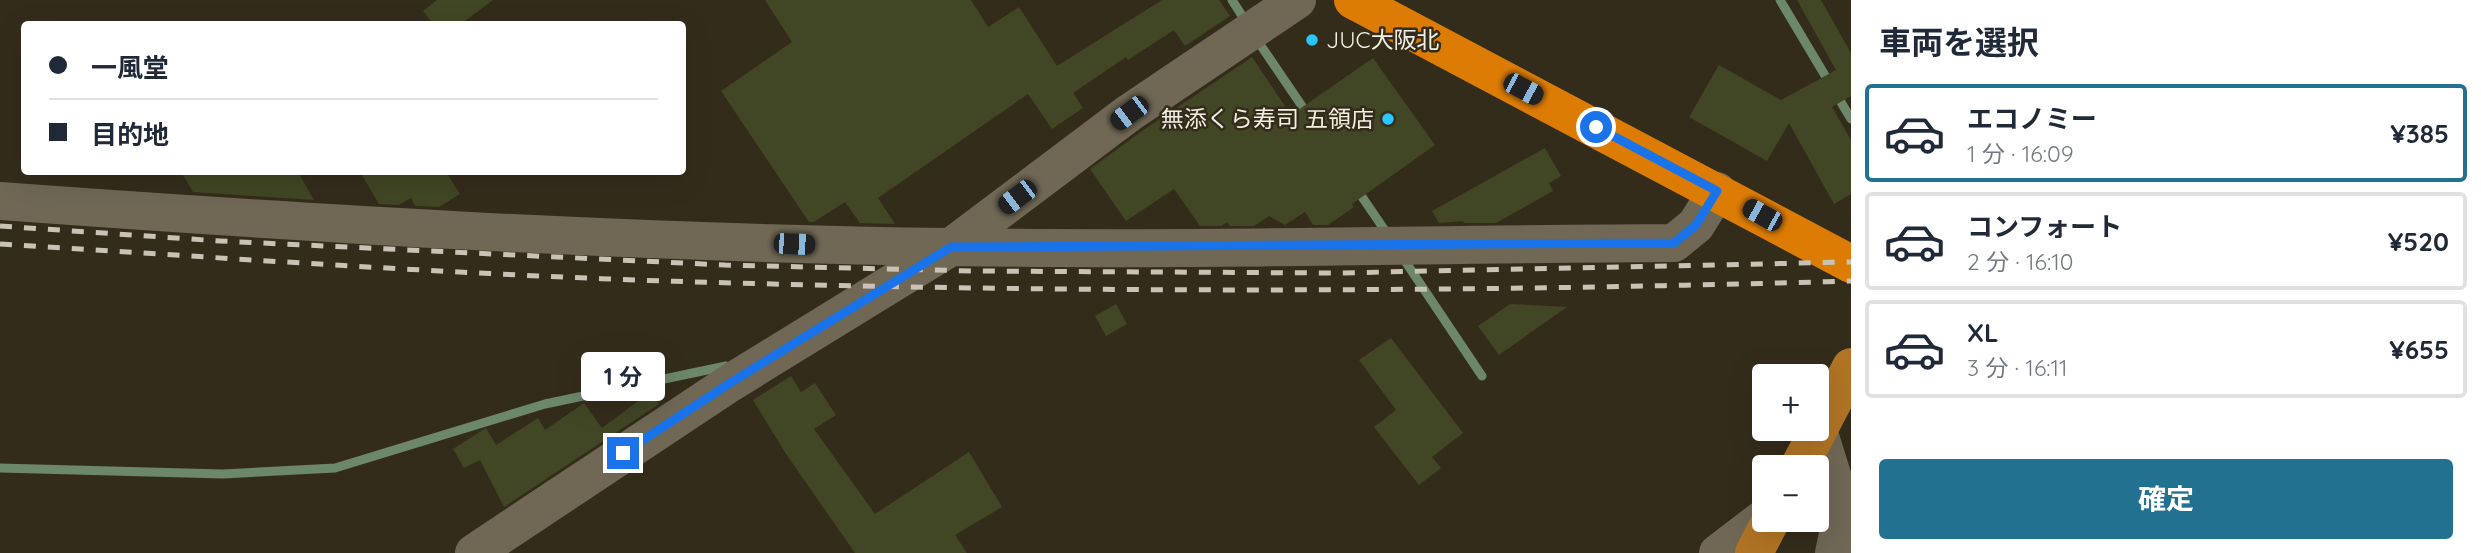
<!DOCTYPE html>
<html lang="ja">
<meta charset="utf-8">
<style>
:root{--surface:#fff;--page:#f6f6f7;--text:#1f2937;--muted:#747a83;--line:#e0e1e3;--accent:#237191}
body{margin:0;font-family:Quicksand,"Noto Sans JP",sans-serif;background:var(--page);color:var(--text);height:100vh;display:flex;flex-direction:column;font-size:26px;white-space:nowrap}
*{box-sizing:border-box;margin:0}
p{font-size:23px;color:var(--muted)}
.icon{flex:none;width:38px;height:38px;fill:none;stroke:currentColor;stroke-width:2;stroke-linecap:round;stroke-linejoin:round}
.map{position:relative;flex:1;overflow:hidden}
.panel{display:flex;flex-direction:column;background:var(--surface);width:630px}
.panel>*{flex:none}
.guide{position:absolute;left:21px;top:21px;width:665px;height:154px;border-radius:7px;box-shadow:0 7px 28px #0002;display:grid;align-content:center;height:154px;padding:0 28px;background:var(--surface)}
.tools{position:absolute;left:1752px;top:364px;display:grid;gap:14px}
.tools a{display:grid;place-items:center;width:77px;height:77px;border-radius:7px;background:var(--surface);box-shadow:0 7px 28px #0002;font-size:35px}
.end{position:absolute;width:32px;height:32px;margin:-16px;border:9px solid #1a73e8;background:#fff;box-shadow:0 0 0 4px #fff}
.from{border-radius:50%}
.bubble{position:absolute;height:49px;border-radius:7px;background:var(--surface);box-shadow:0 7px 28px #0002;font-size:23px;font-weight:700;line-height:49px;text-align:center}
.car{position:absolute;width:21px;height:42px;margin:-21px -10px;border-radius:9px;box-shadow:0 0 5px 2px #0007;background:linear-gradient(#222 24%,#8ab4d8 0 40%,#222 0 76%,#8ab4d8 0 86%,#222 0)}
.guide b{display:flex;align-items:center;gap:24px;height:66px;font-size:26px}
.guide b+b{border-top:2px solid var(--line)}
.guide i{width:18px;height:18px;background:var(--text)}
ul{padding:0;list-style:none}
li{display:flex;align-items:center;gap:21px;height:98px;margin:0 14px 10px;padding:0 14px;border:4px solid var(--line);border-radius:7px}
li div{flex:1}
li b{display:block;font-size:26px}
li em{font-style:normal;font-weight:700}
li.active{border-color:var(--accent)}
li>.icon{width:63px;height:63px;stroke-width:1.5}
h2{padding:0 28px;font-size:32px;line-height:84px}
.primary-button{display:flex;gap:14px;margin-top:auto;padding:14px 28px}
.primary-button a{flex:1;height:80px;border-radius:7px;background:var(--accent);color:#fff;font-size:28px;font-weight:700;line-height:80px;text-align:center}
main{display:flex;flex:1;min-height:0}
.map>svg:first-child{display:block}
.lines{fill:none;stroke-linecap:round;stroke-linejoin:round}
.stream{stroke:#6c876a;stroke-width:9}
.building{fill:#414624}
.minor{stroke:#706855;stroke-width:38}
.major{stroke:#b17425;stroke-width:38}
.highway{stroke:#dd7c05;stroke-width:38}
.rail{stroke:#c9c3b7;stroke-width:5;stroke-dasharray:12 12;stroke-linecap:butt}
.route{stroke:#1a73e8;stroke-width:9}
.poi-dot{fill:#27c8ff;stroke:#342c1b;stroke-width:2.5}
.labels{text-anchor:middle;stroke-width:5;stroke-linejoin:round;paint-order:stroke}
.poi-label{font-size:23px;fill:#f3eee3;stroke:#342c1b;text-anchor:start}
</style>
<main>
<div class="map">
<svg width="1851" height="553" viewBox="0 0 1851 553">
<rect width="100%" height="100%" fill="#342c1b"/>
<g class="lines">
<path class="stream" d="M1232,0L1246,22
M1780,0L1851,119
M1255,37L1308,115
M1356,188L1388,235
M1401,255L1482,376
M0,468L223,474L335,468L545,404L726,366"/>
</g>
<path class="building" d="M437,0H493L461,24H433L423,11Z
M765,0H971L988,27L1019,7L1057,66L1162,0H1219L1230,16L1185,46L1174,30L1128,60L1126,57L1073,93L1083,108L1052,129L1028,94L878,198L895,224L860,223L845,202L814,222H809L721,91L792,42Z
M1797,0H1821L1851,53V96L1832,107L1851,140V194L1834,204L1789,123L1767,161L1689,117L1719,65L1781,100L1836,70Z
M1252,57L1291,115L1373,58L1435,145L1352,204L1354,207L1328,225H1313L1305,212L1285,225L1269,216L1254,226H1230L1227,222L1221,226H1200L1174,189L1126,221L1090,169L1142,131Z
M1545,148L1561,176L1549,183L1553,191L1496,223H1464L1463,221L1439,223L1432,211Z
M181,172H298L314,200L193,192Z
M360,172H446L460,194L439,207L415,206L411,198L399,205L379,204Z
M1116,304L1127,324L1106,336L1095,316Z
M1510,304L1567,307L1499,355L1478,326Z
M1391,338L1463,433L1432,457L1441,468L1419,485L1374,427L1396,410L1359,360Z
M791,376L801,392L815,383L836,415L814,429L875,514L969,452L1002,507L955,535L967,553H855L786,454L753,400Z
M650,392L659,404L504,507L480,460L464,468L453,449L486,428L496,445L538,418L545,430L584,403L602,428Z"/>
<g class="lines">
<path class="minor" d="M0,201C316,224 633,243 950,247C1191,251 1433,244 1674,243L1696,225L1717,191
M1818,430L1843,510L1834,553
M474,553L730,383L951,247L1129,113L1297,0
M1718,553L1764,518"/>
<path class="major" d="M1799,467L1851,367
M1754,553L1771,520"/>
<path class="highway" d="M1353,0L1851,264"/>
<path class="rail" d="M0,226L220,241L725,265L973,271L1338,273L1851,262
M0,244C244,259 489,277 734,283C1106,293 1479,292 1851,281"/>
</g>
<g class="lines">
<path class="route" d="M623,453L730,383L951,247L1674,243L1696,225L1717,191L1596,127"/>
</g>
<g class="poi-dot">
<circle cx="1312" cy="40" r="7"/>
<circle cx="1388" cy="119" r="7"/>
</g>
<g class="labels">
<g class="poi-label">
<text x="1326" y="48">JUC大阪北</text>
<text x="1374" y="127" text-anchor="end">無添くら寿司 五領店</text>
</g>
</g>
</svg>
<div class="tools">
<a>+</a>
<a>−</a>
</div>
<i class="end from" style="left:1596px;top:127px"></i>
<i class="end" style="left:623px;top:453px"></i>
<div class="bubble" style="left:581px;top:352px;width:84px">1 分</div>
<i class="car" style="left:1523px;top:89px;rotate:118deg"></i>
<i class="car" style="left:1129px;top:113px;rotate:233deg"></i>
<i class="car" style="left:1017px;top:197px;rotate:233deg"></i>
<i class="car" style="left:1762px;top:215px;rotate:299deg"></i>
<i class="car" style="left:794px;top:244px;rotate:92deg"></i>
<div class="guide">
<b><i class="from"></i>一風堂</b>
<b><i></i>目的地</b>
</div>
</div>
<section class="panel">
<h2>車両を選択</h2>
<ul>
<li class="active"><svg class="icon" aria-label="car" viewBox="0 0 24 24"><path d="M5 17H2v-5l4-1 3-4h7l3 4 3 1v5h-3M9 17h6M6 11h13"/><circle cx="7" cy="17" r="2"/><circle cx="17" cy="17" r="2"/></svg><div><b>エコノミー</b><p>1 分 · 16:09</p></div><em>¥385</em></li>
<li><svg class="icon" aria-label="car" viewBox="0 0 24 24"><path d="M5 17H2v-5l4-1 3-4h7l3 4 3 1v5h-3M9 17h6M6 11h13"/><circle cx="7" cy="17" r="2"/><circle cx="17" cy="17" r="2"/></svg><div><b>コンフォート</b><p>2 分 · 16:10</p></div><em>¥520</em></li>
<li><svg class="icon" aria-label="car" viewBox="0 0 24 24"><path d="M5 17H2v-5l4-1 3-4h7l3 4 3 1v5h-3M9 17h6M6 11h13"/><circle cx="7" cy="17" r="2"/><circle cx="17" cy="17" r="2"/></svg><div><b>XL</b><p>3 分 · 16:11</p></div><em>¥655</em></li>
</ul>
<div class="primary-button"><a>確定</a></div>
</section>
</main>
